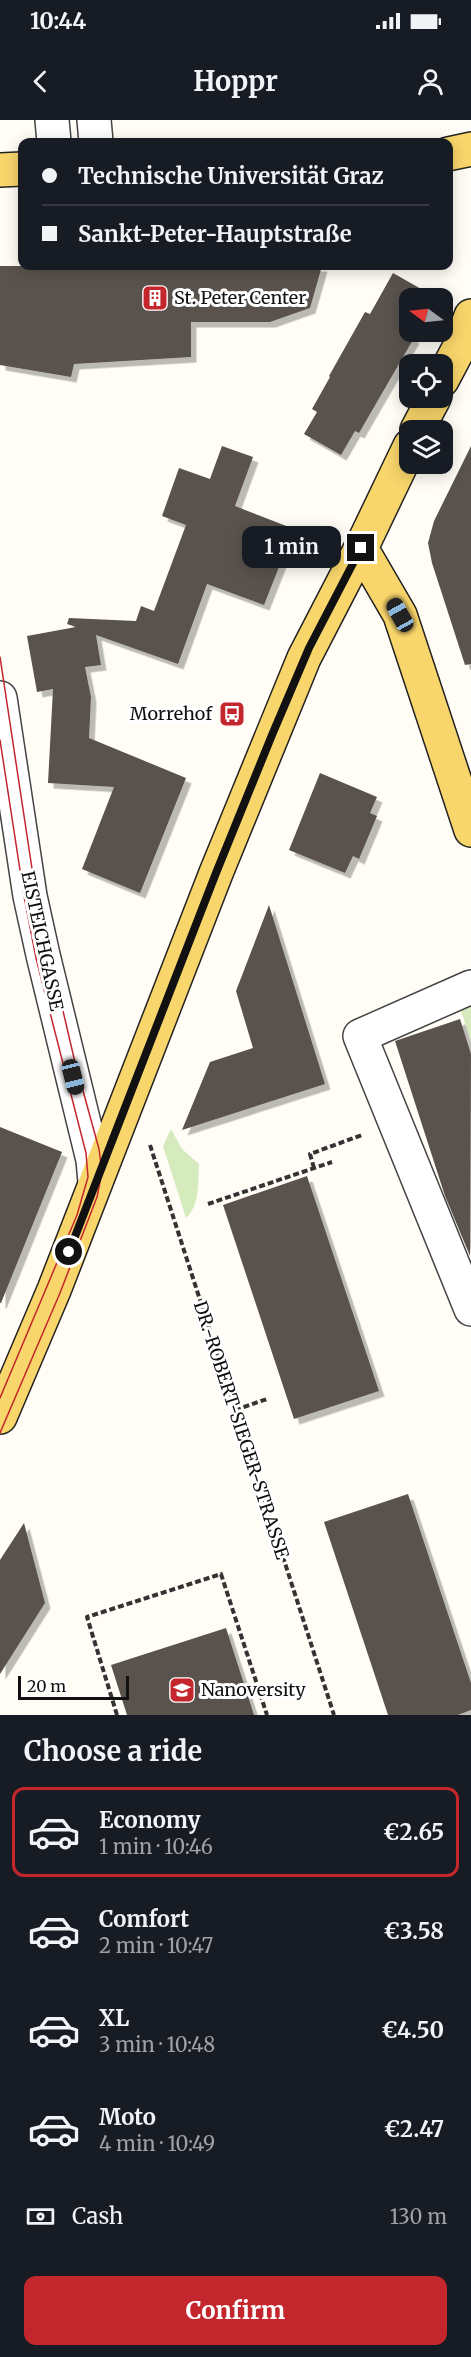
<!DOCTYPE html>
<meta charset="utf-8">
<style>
:root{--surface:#171b24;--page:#20242c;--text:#f1f3f6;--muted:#9ea1a6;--line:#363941;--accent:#c4262e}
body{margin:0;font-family:Merriweather,serif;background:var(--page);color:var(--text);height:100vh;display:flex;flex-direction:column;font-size:22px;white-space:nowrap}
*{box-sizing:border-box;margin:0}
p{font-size:20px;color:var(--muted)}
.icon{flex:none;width:33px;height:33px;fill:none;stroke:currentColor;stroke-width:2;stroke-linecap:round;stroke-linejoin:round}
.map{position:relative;height:1595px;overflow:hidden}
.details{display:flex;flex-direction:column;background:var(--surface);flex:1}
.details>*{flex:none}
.guide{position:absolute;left:18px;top:18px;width:435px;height:132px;border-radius:12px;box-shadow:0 3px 15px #0003;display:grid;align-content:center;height:132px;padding:0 24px;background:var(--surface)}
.needle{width:39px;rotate:285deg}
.fabs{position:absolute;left:399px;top:168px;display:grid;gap:12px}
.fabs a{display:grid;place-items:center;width:54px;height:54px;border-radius:12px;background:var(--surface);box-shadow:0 3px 15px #0003;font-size:30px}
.scale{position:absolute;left:18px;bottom:15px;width:111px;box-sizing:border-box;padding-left:6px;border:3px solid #111;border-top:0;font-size:16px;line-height:21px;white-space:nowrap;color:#111;-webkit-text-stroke:4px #fff;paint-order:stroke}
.end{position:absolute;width:27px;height:27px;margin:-14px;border:8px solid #111;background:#fff;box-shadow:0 0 0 3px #fff}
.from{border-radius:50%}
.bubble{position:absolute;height:42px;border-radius:12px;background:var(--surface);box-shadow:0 3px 15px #0003;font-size:20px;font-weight:700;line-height:42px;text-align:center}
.car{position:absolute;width:18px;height:36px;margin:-18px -9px;border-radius:8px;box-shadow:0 0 4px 2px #0007;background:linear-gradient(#222 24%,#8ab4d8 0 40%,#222 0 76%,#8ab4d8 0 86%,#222 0)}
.guide b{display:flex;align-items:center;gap:21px;height:57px;font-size:22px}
.guide b+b{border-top:2px solid var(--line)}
.guide i{width:15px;height:15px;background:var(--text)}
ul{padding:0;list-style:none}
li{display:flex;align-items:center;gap:18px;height:90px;margin:0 12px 9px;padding:0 12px;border:3px solid transparent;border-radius:12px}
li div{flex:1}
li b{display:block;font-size:22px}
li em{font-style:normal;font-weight:700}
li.current{border-color:var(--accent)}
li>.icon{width:54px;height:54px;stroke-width:1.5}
h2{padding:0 24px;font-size:27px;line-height:72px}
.pay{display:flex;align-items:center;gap:15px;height:66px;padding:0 24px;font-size:22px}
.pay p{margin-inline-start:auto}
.action{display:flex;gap:12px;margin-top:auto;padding:12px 24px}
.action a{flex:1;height:69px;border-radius:12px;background:var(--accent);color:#fff;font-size:24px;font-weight:700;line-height:69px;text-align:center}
.status{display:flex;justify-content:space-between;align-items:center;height:42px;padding:0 30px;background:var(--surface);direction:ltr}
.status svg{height:16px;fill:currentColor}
header{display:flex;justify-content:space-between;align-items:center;height:78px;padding:0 24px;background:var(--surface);font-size:27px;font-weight:700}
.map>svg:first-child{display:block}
.green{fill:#d5ebbd}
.building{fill:#5a524d;filter:url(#shadow)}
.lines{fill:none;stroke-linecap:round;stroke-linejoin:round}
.minor-casing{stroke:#444;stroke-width:36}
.major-casing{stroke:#222;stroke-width:36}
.path{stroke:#333;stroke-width:4;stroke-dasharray:6 3;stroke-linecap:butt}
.minor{stroke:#fff;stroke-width:33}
.major{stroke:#f9d66b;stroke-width:33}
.tram{stroke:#c4262e;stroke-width:1.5}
.route{stroke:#111;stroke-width:8}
.labels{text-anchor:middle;stroke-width:6;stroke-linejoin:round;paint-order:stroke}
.poi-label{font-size:18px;fill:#111;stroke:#fff;text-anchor:start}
.street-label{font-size:18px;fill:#111;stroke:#fff}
</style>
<div class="status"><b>10:44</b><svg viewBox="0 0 49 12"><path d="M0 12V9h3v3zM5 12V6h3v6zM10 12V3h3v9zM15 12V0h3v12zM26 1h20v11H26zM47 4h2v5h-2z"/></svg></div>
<header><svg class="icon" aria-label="back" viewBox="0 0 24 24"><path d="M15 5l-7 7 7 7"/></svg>Hoppr<svg class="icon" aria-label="person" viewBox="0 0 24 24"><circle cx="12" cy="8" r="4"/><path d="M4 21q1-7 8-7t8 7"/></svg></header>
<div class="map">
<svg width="471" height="1595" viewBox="0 0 471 1595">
<defs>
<filter id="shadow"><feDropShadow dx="5.5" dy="5.5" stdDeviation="0" flood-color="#0004"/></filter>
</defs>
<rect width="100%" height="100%" fill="#fffdf5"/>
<path class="green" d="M471,882V921L460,888Z
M171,1009L182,1029L199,1044C198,1063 200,1085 186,1098L163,1026Z"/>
<path class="building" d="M0,146H322L310,188L270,202H191V237L74,244L71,257L0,245Z
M393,153L430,174L427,178H410V210L407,213L414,218L359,313L355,311L341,335L304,314L317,292L312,289L330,257L329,256L365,192L370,194Z
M222,326L253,337L235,386L294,409L264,485L207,464L178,544L96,515L101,545L85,547L91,577L89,618L186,658L140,773L82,749L114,667L48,663L53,569L37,572L27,516L76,507L67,504L69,498L136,501L141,486L154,491L186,405L162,396L179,348L210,359Z
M471,326V544L465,545L432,443L428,423L434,401Z
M320,653L377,677L370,693L377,696L359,739L353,736L345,753L289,730Z
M269,785L325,964L182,1010L210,942L253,928L236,871Z
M460,899L471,934L470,1136L445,1076L395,921Z
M0,1007L62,1032L1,1183H0Z
M307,1056L379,1271L294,1299L223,1085Z
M408,1374L471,1563V1590L458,1595H388L324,1402Z
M24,1403L45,1483L0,1554V1440Z
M226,1508L254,1595H127L111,1545Z"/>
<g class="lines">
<g class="minor-casing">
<path id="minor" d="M52,0L54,22
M94,0L96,22
M0,578L30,776L43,835L93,1040L95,1062
M471,867L360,916L471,1189"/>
</g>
<g class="major-casing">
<path id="major" d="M448,34L471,29
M0,50L22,49
M442,260L459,228L471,196
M417,310L434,278
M361,428L400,495L471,710
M0,1297L54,1170L216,753L304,538L364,422L410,326"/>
</g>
<path class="path" d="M150,1025L334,1595
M314,1048L310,1034L362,1015
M208,1084L332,1042
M235,1290L267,1279
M117,1595L87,1497L221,1454L267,1595"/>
<use href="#minor" class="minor"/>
<use href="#major" class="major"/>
<path class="tram" d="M0,537L36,775L74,938L99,1029L102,1052L97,1077L60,1173L0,1313
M0,620L24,776L36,838L86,1033L88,1057L77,1095L0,1278"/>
</g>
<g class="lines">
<path class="route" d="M69,1132L216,753L272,615L309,528L361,428"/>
</g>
<defs>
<g id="building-square" transform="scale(1.35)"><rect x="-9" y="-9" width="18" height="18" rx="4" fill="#c4262e" stroke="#fff"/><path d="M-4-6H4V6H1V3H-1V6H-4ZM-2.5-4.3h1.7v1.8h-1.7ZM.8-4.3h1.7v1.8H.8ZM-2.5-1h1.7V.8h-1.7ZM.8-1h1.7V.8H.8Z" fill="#fff"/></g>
<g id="bus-square" transform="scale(1.35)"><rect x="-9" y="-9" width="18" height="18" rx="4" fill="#c4262e" stroke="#fff"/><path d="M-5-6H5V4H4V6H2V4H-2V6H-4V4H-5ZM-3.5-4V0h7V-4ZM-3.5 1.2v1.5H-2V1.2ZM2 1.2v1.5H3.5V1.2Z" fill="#fff"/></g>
<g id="school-square" transform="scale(1.35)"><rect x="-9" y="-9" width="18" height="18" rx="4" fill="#c4262e" stroke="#fff"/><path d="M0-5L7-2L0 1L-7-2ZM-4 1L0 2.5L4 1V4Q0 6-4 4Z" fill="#fff"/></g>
</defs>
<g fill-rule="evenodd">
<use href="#building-square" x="155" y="178"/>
<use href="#bus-square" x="232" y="594"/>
<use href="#school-square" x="182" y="1570"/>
</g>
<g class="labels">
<g class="poi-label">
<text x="174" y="184">St. Peter Center</text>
<text x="212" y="600" text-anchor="end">Morrehof</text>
<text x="201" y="1576">Nanoversity</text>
</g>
<g class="street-label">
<text transform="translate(42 821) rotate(78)" y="6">EISTEICHGASSE</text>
<text transform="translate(241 1310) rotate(72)" y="6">DR.-ROBERT-SIEGER-STRASSE</text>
</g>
</g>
</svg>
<div class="fabs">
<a><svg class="needle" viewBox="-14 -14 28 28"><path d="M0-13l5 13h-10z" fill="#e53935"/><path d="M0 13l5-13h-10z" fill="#9ea1a6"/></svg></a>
<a><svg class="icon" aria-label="locate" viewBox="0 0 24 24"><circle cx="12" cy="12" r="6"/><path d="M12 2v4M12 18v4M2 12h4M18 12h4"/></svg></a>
<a><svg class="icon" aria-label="layers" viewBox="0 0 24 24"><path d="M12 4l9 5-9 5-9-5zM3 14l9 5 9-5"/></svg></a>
</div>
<div class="scale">20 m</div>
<i class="end from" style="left:69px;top:1132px"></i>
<i class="end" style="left:361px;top:428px"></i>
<div class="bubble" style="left:242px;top:406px;width:99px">1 min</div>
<i class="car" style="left:400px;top:495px;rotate:331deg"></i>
<i class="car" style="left:73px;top:957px;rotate:166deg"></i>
<div class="guide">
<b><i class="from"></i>Technische Universität Graz</b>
<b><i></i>Sankt-Peter-Hauptstraße</b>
</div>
</div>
<section class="details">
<h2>Choose a ride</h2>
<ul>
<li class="current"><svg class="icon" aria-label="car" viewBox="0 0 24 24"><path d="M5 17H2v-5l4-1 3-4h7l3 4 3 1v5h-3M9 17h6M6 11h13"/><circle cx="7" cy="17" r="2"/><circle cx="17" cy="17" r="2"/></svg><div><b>Economy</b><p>1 min · 10:46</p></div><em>€2.65</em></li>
<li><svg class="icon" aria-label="car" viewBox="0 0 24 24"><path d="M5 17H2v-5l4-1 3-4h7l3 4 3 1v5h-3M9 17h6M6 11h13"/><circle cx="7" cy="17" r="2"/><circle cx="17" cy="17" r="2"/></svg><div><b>Comfort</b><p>2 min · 10:47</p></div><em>€3.58</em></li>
<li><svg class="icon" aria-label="car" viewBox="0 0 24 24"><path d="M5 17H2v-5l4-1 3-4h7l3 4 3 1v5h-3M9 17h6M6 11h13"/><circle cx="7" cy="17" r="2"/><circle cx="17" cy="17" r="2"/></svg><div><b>XL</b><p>3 min · 10:48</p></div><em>€4.50</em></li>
<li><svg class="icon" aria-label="car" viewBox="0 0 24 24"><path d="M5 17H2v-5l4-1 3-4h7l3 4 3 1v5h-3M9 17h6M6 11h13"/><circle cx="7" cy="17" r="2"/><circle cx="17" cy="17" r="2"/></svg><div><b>Moto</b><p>4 min · 10:49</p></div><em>€2.47</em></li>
</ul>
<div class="pay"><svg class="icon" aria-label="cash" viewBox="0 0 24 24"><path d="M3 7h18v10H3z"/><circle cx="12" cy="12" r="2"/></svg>Cash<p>130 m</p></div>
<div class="action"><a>Confirm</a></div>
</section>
